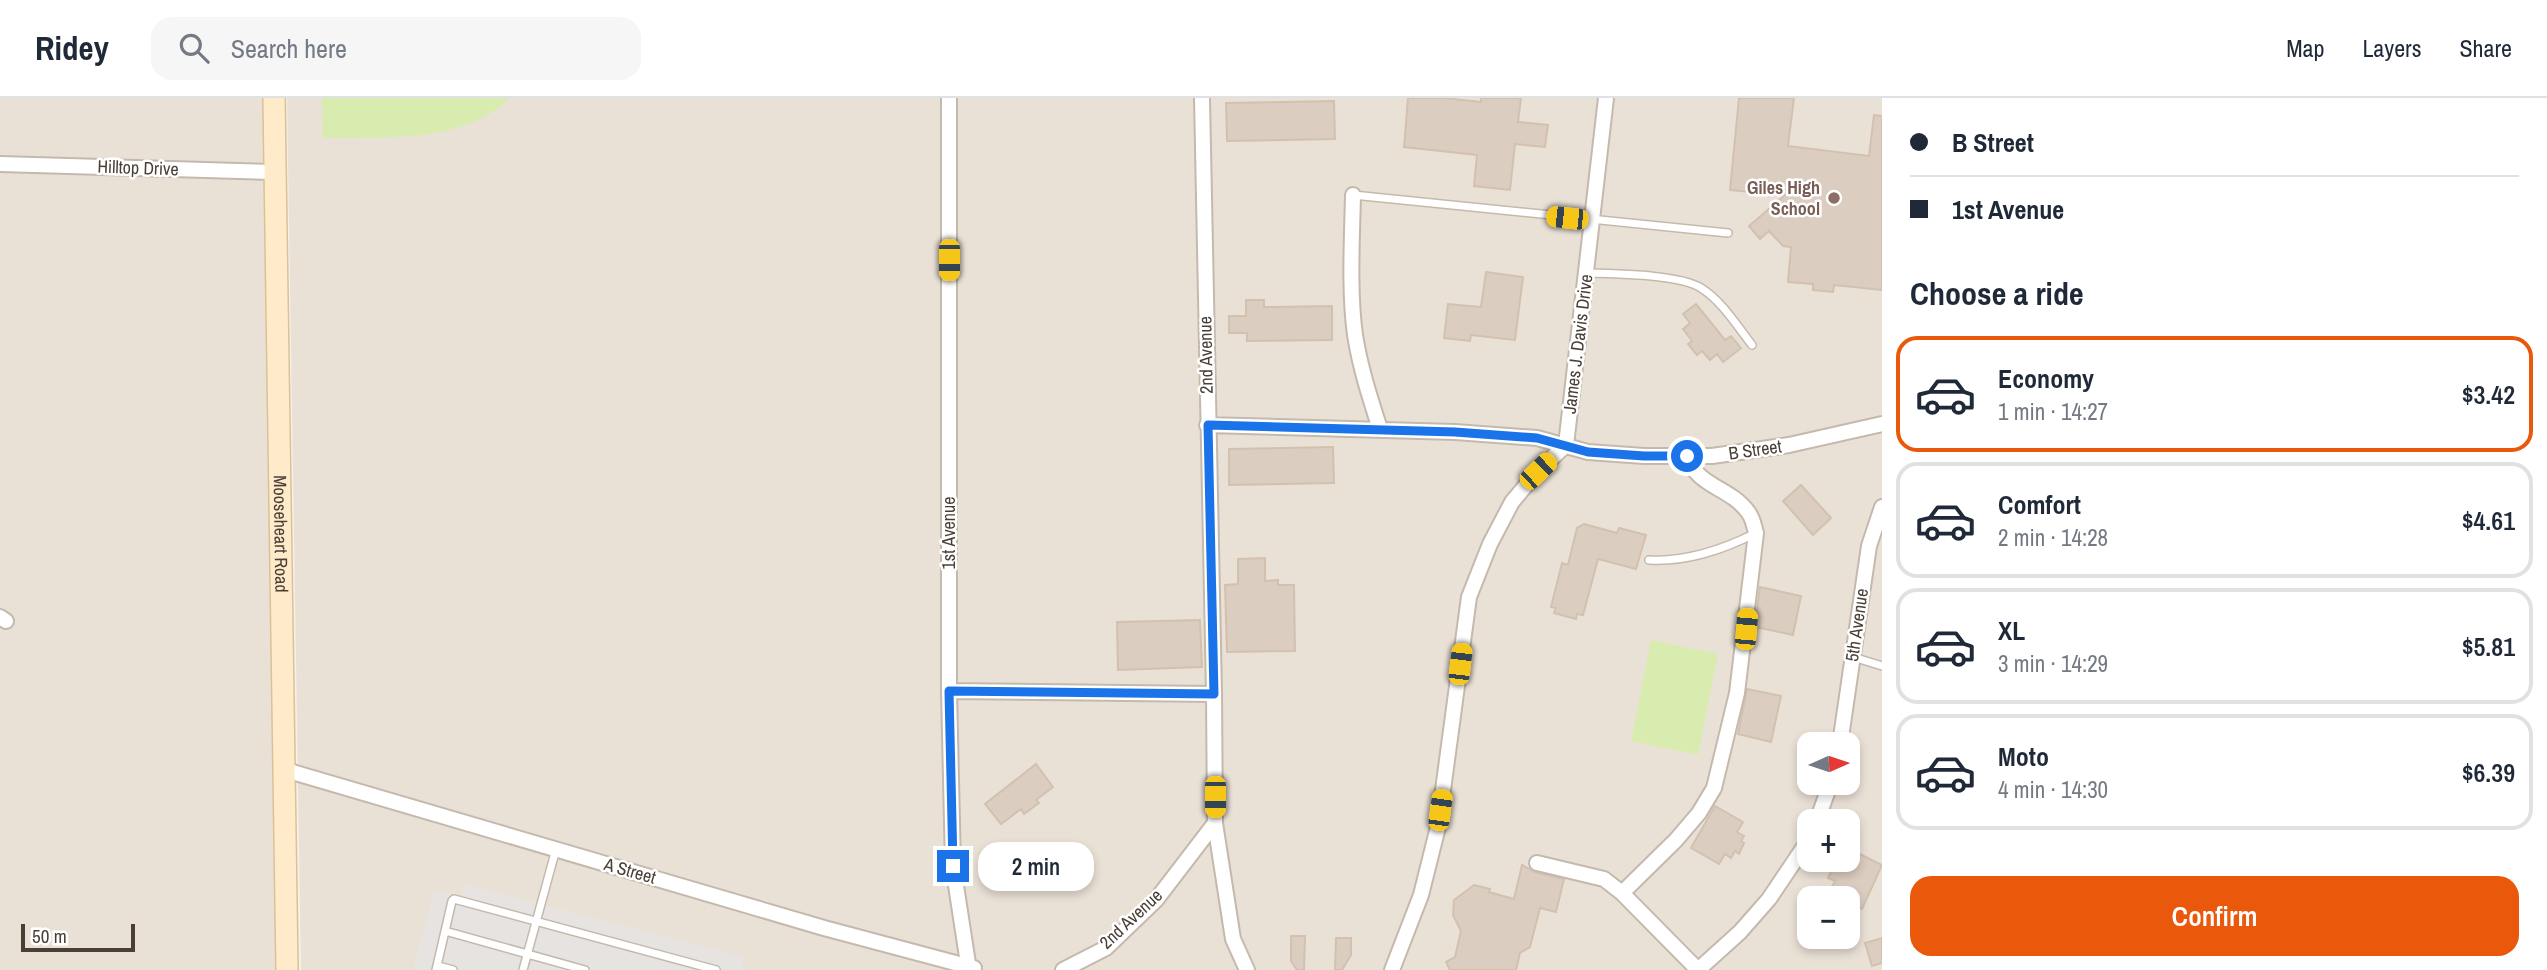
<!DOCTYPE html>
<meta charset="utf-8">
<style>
:root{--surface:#fff;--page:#f6f6f7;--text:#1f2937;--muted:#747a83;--line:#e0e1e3;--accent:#ea580c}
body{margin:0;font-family:"Archivo Narrow",sans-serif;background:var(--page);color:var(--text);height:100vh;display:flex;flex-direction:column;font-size:26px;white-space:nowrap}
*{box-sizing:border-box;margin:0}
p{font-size:23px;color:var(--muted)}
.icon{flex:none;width:38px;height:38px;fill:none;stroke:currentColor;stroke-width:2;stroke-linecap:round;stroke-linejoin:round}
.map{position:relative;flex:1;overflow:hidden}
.side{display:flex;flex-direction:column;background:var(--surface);width:665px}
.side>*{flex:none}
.guide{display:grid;align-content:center;height:154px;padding:0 28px;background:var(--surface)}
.needle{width:46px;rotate:87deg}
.controls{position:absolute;left:1797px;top:634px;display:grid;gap:14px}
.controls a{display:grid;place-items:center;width:63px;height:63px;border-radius:14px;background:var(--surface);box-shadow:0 4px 10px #0003;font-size:35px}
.scale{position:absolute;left:21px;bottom:18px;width:114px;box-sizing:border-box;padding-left:7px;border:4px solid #493f36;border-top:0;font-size:19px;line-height:24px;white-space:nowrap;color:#493f36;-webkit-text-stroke:5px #fff;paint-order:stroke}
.end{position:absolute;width:32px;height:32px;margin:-16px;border:9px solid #1a73e8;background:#fff;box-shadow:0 0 0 4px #fff}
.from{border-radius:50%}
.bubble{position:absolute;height:49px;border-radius:21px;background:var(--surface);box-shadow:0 4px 10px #0003;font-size:23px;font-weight:600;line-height:49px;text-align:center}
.car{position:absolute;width:21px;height:42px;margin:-21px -10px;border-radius:9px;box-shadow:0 0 5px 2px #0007;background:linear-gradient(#f5c518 24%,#345 0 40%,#f5c518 0 76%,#345 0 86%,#f5c518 0)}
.guide b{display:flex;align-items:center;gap:24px;height:66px;font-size:26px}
.guide b+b{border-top:2px solid var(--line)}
.guide i{width:18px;height:18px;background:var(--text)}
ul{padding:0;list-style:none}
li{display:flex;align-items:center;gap:21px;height:116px;margin:0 14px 10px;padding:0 14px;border:4px solid var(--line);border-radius:21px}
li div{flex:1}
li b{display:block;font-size:26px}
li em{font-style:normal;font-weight:600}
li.selected{border-color:var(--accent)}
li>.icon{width:63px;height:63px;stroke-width:1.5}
h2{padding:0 28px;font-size:32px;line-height:84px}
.action{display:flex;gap:14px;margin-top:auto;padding:14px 28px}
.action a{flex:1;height:80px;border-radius:21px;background:var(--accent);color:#fff;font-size:28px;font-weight:600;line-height:80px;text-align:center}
header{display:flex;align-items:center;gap:42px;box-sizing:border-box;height:98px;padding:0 35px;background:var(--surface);border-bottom:2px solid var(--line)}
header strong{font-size:33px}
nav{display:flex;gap:38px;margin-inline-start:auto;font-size:24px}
.search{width:490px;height:63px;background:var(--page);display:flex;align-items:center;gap:18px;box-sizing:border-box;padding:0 24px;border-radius:21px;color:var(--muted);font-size:26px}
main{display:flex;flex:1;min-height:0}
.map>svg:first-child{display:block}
.residential{fill:#eae1d6;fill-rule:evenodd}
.green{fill:#d8ecaf}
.parking{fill:#e6e3e0}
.building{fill:#dbcdc0;stroke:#d3c1b0;stroke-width:2}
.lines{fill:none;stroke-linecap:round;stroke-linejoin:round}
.service-casing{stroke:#c4b9ad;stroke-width:10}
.minor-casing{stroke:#c4b9ad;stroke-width:18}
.secondary-casing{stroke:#dbc197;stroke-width:24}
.service{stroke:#fff;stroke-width:7}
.minor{stroke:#fff;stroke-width:14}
.secondary{stroke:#ffebc9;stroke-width:21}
.route{stroke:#1a73e8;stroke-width:9}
.education-dot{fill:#8d6e63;stroke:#fff;stroke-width:2.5}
.labels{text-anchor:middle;stroke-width:5;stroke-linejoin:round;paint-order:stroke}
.street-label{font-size:18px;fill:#493f36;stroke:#fff}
.education-label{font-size:18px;font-weight:bold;fill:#785e54;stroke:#fff;text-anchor:end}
</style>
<header>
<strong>Ridey</strong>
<div class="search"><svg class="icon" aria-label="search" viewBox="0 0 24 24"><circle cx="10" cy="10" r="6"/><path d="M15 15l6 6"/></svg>Search here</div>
<nav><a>Map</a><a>Layers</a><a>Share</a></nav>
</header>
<main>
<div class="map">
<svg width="1882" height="872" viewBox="0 0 1882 872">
<rect width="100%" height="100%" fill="#f5f0e8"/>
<path class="residential" d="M0,0H272L280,872H0Z
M287,0H1882V872H301ZM1810,646H1848V684H1810ZM1810,723H1848V761H1810ZM1810,800H1848V838H1810Z"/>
<path class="green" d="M322,0H510C465,46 382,39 323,40Z
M1651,542L1718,556L1698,657L1631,643Z"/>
<path class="parking" d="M464,786L745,859L741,872H413L434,792L461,799Z"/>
<path class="building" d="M1408,0H1443L1481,4V0H1521L1518,24L1548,27L1545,49L1515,46L1510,92L1474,88L1477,57L1404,49Z
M1739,0H1794L1788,48L1869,58L1874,17L1882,18V192L1834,187L1833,194L1813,192V186L1788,184L1791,149L1783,148L1769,133L1760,141L1749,128L1785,97L1730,92Z
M1334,3L1335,41L1227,43L1226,5Z
M1486,174L1523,179L1515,242L1471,237L1470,243L1444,240L1448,206L1481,209Z
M1246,202H1264V209L1332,208V242L1247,243V235H1229V218H1246Z
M1696,206L1725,242L1731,238L1741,250L1723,264L1717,256L1710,262L1702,253L1697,257L1688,246L1692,243L1683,231L1690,225L1683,216Z
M1333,349L1334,385L1229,387V351Z
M1801,387L1831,420L1813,437L1783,403Z
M1584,426L1617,435L1619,430L1646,437L1636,471L1598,461L1583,517L1577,516L1576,521L1554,515L1556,510L1551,509L1562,465L1568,467L1577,430Z
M1265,460V483L1278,482V487H1294L1295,553L1227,554L1225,487L1238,486V461Z
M1760,489L1801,498L1793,537L1755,529Z
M1200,522L1202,569L1118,572L1117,524Z
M1747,591L1781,598L1771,644L1738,636Z
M1036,666L1053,689L1036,702L1039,705L1024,716L1021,711L1001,726L985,706Z
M1715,708L1743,724L1737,734L1744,738L1741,743L1744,745L1739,756L1735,753L1731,760L1725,756L1719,766L1691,750Z
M1850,751L1882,767L1862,811L1848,804V800H1839L1829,795L1835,783L1828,780L1837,761H1848Z
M1522,767L1535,774L1564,781L1556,814L1540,810L1530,849L1520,855L1516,872H1450L1446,864L1455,859L1461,833L1453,817L1454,802L1474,787L1490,791L1489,794L1514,801Z
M1291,838H1305L1304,872H1297L1291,863Z
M1336,840H1351V857L1342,872H1335Z
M1882,840V865L1872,868L1865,845Z"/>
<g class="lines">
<g class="service-casing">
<path id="service" d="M1353,97L1728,135
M1587,175C1614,176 1679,176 1701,190C1722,203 1737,228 1752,247
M1649,462C1687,464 1722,452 1756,435
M1853,559L1882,568
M445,833L585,872
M438,868L453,872
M436,872L452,803L454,801L716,872
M523,872L556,751"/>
</g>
<g class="minor-casing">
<path id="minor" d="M949,0V593L953,768L969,872
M1202,0L1214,596L1215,725L1233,841L1247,872
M0,66L275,74
M1353,97C1352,141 1349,193 1355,237C1360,269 1370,300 1380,331
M1207,327L1455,334L1537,340L1588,354L1644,358H1712L1789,347L1882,326
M0,519L6,523
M949,593L1214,596
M1840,646L1869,448L1882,409
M282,671L824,830L974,870
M1817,723L1831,684
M1537,765L1604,781L1622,795L1698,872
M1622,795L1676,742L1699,715L1714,690L1737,595L1756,435C1754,428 1753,420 1748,414C1730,389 1697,389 1687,358
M1063,872L1106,850L1156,802L1215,725
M1392,872L1421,797L1438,729L1469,499L1490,446L1512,404L1538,373L1566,347L1606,0
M1698,872L1740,834L1769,801L1810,740"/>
</g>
<g class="secondary-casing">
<g id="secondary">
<path id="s1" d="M274,0L287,872"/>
</g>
</g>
<use href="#service" class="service"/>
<use href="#minor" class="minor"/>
<use href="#secondary" class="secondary"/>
</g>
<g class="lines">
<path class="route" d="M953,768L949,593L1214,596L1208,327L1455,334L1537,340L1588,354L1644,358H1687"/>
</g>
<circle class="education-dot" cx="1834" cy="100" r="7"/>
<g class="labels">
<g class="street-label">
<text transform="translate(138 70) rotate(2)" y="6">Hilltop Drive</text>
<text transform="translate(1578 246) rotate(-83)" y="6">James J. Davis Drive</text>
<text transform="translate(1206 257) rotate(-91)" y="6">2nd Avenue</text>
<text transform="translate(1755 352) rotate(-8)" y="6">B Street</text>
<text transform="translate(949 435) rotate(-90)" y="6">1st Avenue</text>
<text dy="6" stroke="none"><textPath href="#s1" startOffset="436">Mooseheart Road</textPath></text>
<text transform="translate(1857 527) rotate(-82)" y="6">5th Avenue</text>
<text transform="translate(630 773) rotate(16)" y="6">A Street</text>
<text transform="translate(1131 821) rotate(-43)" y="6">2nd Avenue</text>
</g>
<g class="education-label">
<text x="1820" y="96">Giles High<tspan x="1820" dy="21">School</tspan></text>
</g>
</g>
</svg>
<div class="controls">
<a><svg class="needle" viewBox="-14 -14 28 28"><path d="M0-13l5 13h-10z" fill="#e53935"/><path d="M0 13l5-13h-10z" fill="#747a83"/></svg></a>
<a>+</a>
<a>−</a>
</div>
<div class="scale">50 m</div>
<i class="end from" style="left:1687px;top:358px"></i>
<i class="end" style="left:953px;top:768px"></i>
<div class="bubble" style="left:978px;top:744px;width:116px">2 min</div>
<i class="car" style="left:1567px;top:120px;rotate:276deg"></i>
<i class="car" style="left:949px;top:162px;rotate:180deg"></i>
<i class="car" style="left:1538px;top:373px;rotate:46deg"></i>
<i class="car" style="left:1746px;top:531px;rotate:5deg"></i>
<i class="car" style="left:1460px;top:566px;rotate:7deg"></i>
<i class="car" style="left:1215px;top:699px;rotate:180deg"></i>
<i class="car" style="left:1440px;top:712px;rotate:8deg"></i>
</div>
<section class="side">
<div class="guide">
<b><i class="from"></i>B Street</b>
<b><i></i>1st Avenue</b>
</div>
<h2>Choose a ride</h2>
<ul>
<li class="selected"><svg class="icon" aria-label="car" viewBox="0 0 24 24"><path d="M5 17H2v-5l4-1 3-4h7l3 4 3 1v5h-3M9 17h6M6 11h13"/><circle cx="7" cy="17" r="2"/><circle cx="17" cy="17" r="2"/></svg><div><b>Economy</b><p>1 min · 14:27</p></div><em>$3.42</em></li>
<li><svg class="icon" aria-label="car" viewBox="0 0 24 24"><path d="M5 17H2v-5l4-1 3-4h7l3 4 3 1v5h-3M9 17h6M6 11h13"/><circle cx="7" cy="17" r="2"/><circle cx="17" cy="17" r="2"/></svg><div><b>Comfort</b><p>2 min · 14:28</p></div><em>$4.61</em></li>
<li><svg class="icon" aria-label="car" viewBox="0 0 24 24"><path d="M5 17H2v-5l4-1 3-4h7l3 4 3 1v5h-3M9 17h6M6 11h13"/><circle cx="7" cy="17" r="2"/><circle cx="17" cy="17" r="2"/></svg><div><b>XL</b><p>3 min · 14:29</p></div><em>$5.81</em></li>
<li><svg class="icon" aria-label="car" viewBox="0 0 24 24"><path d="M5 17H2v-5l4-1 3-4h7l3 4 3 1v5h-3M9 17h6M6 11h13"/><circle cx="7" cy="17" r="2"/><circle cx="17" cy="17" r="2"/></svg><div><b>Moto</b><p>4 min · 14:30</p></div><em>$6.39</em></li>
</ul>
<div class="action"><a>Confirm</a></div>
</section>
</main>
